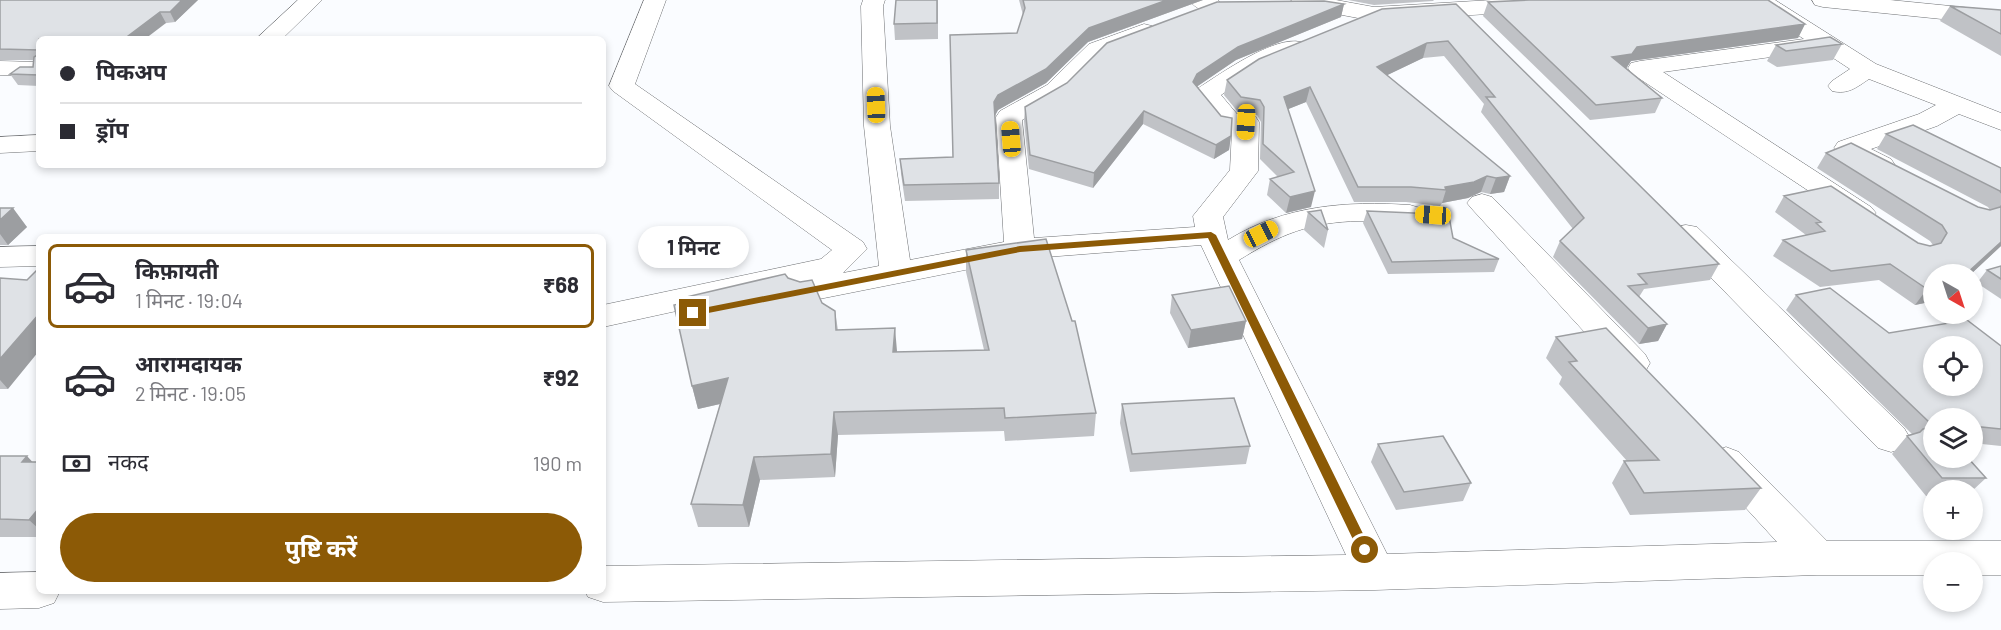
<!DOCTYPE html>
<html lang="hi">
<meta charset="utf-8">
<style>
:root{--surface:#fff;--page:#f7f7f7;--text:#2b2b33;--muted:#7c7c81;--line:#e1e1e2;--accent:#8c5a06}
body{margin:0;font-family:Barlow,"Noto Sans Devanagari",sans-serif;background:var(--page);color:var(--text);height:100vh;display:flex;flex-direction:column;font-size:22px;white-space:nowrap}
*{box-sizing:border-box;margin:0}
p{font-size:20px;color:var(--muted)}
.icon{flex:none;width:33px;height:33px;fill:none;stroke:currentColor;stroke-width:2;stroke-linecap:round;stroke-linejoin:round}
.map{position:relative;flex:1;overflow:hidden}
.panel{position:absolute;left:36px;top:234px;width:570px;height:360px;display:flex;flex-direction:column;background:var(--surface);border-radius:9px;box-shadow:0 3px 9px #0003}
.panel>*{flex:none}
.hud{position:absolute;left:36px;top:36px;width:570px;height:132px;border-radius:9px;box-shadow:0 3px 9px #0003;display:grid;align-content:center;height:132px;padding:0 24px;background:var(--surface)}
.needle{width:39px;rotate:141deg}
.tools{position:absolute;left:1923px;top:264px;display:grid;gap:12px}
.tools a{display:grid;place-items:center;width:60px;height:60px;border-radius:50%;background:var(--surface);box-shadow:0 3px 9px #0003;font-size:30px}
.end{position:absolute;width:27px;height:27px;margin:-14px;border:8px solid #8c5a06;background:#fff;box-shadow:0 0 0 3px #fff}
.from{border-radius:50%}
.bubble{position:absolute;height:42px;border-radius:21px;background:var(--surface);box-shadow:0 3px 9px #0003;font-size:20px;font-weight:700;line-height:42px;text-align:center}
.car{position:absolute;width:18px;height:36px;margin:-18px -9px;border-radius:8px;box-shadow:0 0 4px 2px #0007;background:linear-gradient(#f5c518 24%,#345 0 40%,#f5c518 0 76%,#345 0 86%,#f5c518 0)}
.hud b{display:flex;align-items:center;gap:21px;height:57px;font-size:22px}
.hud b+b{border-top:2px solid var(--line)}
.hud i{width:15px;height:15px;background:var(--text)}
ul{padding:10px 0 0;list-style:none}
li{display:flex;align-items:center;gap:18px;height:84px;margin:0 12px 9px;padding:0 12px;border:3px solid transparent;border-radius:9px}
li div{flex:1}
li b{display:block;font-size:22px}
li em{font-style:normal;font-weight:700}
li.on{border-color:var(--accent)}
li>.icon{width:54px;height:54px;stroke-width:1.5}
.pay{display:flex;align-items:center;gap:15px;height:66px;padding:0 24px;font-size:22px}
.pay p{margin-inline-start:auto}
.button{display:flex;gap:12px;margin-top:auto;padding:12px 24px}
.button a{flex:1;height:69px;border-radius:36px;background:var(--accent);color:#fff;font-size:24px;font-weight:700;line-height:69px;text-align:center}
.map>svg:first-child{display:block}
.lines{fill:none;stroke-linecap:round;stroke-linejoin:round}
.minor-casing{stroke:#6e7073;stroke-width:1}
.minor{fill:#fff;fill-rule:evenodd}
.wall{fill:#c0c2c6}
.shaded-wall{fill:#9c9ea1}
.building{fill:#dfe2e6;stroke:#9c9ea1;stroke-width:1.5;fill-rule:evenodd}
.route{fill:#8c5a06}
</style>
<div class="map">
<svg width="2001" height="630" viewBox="0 0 2001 630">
<rect width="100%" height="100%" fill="#fafcff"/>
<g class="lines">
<g class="minor-casing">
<path id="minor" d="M298,0H322L282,39H256Z
M644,0H666L635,84L863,242L867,249L843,273L879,266L864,126L861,6L863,0H885L883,6L890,126L910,260L1004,242L996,117L1000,111L1047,85L1089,44L1144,24L1152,26L1156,31L1152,36L1105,54L1065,95L1022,120L1034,238L1195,227L1193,216L1230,170L1232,130L1221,128L1193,94L1197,89C1220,74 1275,35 1301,42L1305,47L1301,52L1255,72L1221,95L1237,114L1255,116L1259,122L1258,171L1223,217L1228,240C1285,205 1346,201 1410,205L1420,208L1425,214L1420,220C1401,225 1380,221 1360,221C1310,222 1281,234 1239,260L1387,554L1777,542L1713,472L1707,462L1713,452L1726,447L1739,452L1827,541H2001V575H1972V562H1934V575H1817L1375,590L603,602L588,597L585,591H603V566L1346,555L1201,245L1020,259L804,302L793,298L788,291L791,286L603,327V305L821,259L832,250L613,91L609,86Z
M1189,0H1218L1223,6L1220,11C1209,14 1196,10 1189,0Z
M1292,0H1336L1374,7L1492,0H1613L1610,5L1602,7L1374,21L1321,11L1291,10L1288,5Z
M1749,0H1775L1876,64L2001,113V130L1959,114L1937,126L1871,149L1891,159L1895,165L1891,171C1875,175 1844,162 1834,148L1838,142L1919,114L1936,105L1869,79C1857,87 1848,95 1832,91L1828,86L1832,81L1850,69L1821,50L1663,72L1871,207L1876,213L1871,219L1861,222L1851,219L1631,73L1628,68L1631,63L1640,61L1804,39L1752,5Z
M1812,0H1890L2001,11V25L1823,7L1815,5Z
M0,61L39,62V76L0,75Z
M39,135V151L0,153V137Z
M1482,194L1492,197L1645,354L1650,363L1645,372L1633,375L1621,372L1472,209L1467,203L1472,197Z
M1686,225L1697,227L1904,428L1910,438L1904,448L1891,452L1878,448L1675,241L1671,234L1675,227Z
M39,246V266L0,267V247Z
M39,572V591H60L54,603L39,608L0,609V573Z"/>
</g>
<use href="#minor" class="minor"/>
</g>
<path class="wall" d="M0,0H198L175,22L39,39V86L18,85L10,74L33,67L34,60H0Z
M896,0H938V39L895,40L894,24Z
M1019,0H1203L1088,42L1046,83L998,110L995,116L999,183V199L905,201L901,174L900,159L953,157L1017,33L1023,15Z
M1348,0H1434L1433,1L1374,5Z
M1488,2L1805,24L1798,38L1631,61L1626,68L1662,98L1655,113L1590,120L1483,16Z
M1344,4L1341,17L1236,60L1197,86L1231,136L1229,150L1214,159L1143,124L1093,188L1029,169L1024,121L1025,107Z
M1456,4L1719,264L1710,280L1644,289L1639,297L1667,324L1658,341L1639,344L1553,257L1560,241L1573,229L1481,112L1484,104L1444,56L1423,58L1387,75L1510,176L1504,192L1490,194L1481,192L1468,198L1442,203L1440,206L1406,202H1354L1306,102L1288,109L1311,207L1286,213L1267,195L1270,179L1278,177L1260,159L1261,122L1257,115L1238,112L1224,95L1227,80Z
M1950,6L2001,10V56L1940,21Z
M1842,44L1833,60L1777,67L1767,61L1776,45Z
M1886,134L2001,168V246L1971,274H1934V301L1915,305L1879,280L1820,287L1773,256L1783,240L1806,235L1775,212L1784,196L1918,243L1930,246L1933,245L1930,241L1817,168L1826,153L1978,207L1990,210L1988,207L1877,149Z
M0,208L27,227L8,245H0Z
M1367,211L1453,238L1499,259L1494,272L1388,274L1363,223Z
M1308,212L1328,230L1324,248L1304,230Z
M966,250L1096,413L1094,436L1005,441L1004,431L838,435L835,477L760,480L749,527H698L691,504L720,404L698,409L692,386L788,278L822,303L835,311L838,330L897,352L984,350L966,272Z
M2001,266V299L1977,283L1987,270Z
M0,278L8,389H0Z
M1172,295L1246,321L1242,339L1188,348L1170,313Z
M1796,295L1889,333L2001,346V446L1972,443V418H1934V458L1986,478L1972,491V490H1934V496H1926L1892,454L1907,436L1912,434L1786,310Z
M1556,337L1761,488L1745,510L1630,515L1612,483L1624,461H1627L1559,384L1562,377L1546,358Z
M1122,404L1250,446L1246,464L1130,472L1120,423Z
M1378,444L1471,483L1463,501L1396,510L1371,462Z
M0,456L33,462H39V537H0Z"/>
<path class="shaded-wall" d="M182,0H198L175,22L170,12Z
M1167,0H1203L1088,42L1046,83L998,110L994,117V102L998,95L1089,28Z
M1344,4L1341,17L1236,60L1195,88L1193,82L1197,74L1238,47Z
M160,12L166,23L145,39H124Z
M1805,24L1798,38L1631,61L1626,69L1612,57L1637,47Z
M1427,43L1423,58L1373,82L1377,67Z
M1310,87L1306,102L1281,112L1284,97Z
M1144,111L1143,124L1093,188L1094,173Z
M1231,136L1229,150L1214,159L1216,145Z
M1487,176L1481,192L1468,198L1442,203L1446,190L1445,187Z
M1510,176L1504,192L1490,194L1496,178Z
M1315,191L1311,207L1286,213L1290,197Z
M13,208L27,227L8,245L0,234V220Z
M2001,242V246L1971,274H1966Z
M1934,288V301L1915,305L1927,289Z
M39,314V351L8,389L0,380V359Z
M1246,321L1242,339L1188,348L1191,330Z
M1667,324L1658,341L1639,344L1648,328Z
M895,328L897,351L895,375L893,352Z
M728,378L733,401L698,409L692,386Z
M834,412L838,435L835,477L831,454Z
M27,456L39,469L22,462Z
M754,457L760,480L749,527L743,505Z
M39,508V529L29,520Z"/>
<path class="building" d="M0,0H182L170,12H160L124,39H39V50L0,49Z
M896,0H937V23L894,24Z
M1023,0H1167L1089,28L1046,69L998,95L994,102L999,183L904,185L900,159L953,157L950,35L1017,33L1025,8Z
M1529,0H1768L1805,24L1637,47L1632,54L1612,57L1662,98L1596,105L1488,2Z
M1324,1L1344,4L1238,47L1197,74L1193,82L1221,116L1232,118L1231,136L1216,145L1144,111L1094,173L1030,155L1025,107L1067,83L1107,43L1217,2Z
M1456,4L1719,264L1638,274L1647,284L1628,286L1667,324L1648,328L1560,241L1584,218L1486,97H1495L1448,41L1427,43L1377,67L1510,176L1496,178L1487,176L1474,182L1445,187L1446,190L1411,187H1358L1310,87L1284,97L1315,191L1290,197L1270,179L1294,172L1263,144L1264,107L1260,100L1241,97L1227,80L1259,59L1382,9Z
M1950,6L2001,10V34Z
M1830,37L1842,44L1786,51L1776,45Z
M39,54V75L10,74L20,67H33L34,57Z
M1913,125L2001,168V193L2000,191L1886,134Z
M1851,143L1978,207L1990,210L2000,207L2001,206V242L1966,274H1934V288L1927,289L1890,264L1831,271L1783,240L1825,231L1816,223L1821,222L1784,196L1831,186L1918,243L1930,246L1941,243L1947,233L1942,225L1826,153Z
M0,208H13L0,220Z
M1321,210L1328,230L1308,212Z
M1367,211L1437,214L1448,211L1453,238L1499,259L1392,262Z
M1046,239L1072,321H1075L1096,413L1005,418L1004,408L834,412L831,454L754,457L743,505L691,504L728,378L692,386L674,305L683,303L682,298L785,274L788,278L800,282L812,280L822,303L835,311L836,330L895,328L893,352L989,350L966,250Z
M2001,266V279L1987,270Z
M39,268V314L0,359V278L27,280Z
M1229,286L1246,321L1191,330L1172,295Z
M1830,288L1889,333L1967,320L2001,346V429L1972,426V418H1934V422L1928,421L1796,295ZM1934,346H1972V386H1934Z
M1606,328L1761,488L1644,493L1624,461L1659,460L1569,362L1577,361L1556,337Z
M1234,398L1250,446L1132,454L1122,404Z
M1934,428V458H1968L1986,478H1942L1907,436L1920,432L1923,429Z
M1443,436L1471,483L1404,492L1378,444Z
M0,456H27L22,462H39V508L29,520L0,519Z"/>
<path class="route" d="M1211,232L1216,235L1371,550L1369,554H1360L1208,238L1020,252L693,316L688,313L693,310L1020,246Z"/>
</svg>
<div class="tools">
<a><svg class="needle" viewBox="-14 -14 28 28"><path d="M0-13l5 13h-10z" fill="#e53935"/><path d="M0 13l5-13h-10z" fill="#7c7c81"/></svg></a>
<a><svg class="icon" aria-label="locate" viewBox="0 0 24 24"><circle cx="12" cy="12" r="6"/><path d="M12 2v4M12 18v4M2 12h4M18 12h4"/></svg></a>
<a><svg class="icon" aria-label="layers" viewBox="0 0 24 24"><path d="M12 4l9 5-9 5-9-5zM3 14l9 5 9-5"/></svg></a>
<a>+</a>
<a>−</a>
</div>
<i class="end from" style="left:1365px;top:550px"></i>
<i class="end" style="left:693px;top:313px"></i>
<div class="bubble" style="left:638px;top:226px;width:111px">1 मिनट</div>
<i class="car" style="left:876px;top:105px;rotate:358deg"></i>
<i class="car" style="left:1246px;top:122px;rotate:183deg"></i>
<i class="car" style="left:1011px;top:139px;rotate:355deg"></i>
<i class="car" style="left:1433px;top:215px;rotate:274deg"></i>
<i class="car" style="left:1261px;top:234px;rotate:63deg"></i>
<div class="hud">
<b><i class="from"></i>पिकअप</b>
<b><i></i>ड्रॉप</b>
</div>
<section class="panel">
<ul>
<li class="on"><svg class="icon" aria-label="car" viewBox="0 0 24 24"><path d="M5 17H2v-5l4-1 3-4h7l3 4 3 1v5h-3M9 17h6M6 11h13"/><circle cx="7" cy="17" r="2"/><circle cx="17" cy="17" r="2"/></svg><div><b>किफ़ायती</b><p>1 मिनट · 19:04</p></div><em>₹68</em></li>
<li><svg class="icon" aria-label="car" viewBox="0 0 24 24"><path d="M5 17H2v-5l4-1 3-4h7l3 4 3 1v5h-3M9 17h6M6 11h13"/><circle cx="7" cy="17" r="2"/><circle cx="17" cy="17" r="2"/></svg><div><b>आरामदायक</b><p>2 मिनट · 19:05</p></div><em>₹92</em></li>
</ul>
<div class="pay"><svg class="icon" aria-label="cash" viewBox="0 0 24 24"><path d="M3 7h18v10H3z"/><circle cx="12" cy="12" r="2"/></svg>नकद<p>190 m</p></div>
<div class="button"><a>पुष्टि करें</a></div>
</section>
</div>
